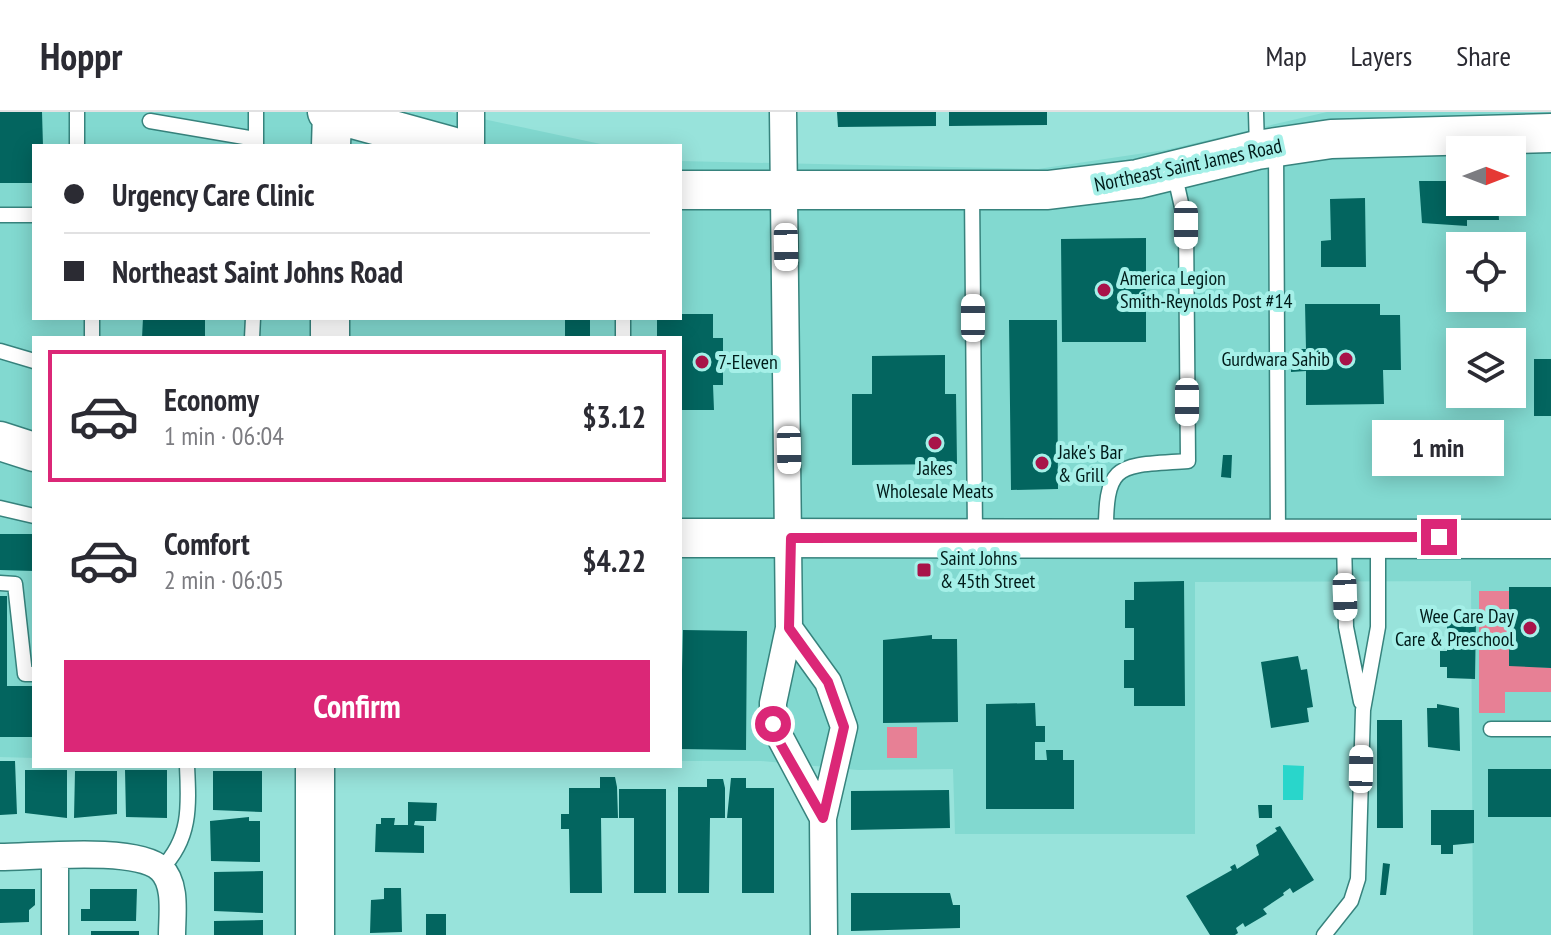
<!DOCTYPE html>
<meta charset="utf-8">
<style>
:root{--surface:#fff;--page:#f2f2f3;--text:#2b2b33;--muted:#7c7c81;--line:#e1e1e2;--accent:#db2777}
body{margin:0;font-family:"PT Sans Narrow",sans-serif;background:var(--page);color:var(--text);height:100vh;display:flex;flex-direction:column;font-size:30px;white-space:nowrap}
*{box-sizing:border-box;margin:0}
p{font-size:26px;color:var(--muted)}
.icon{flex:none;width:44px;height:44px;fill:none;stroke:currentColor;stroke-width:2;stroke-linecap:round;stroke-linejoin:round}
.map{position:relative;flex:1;overflow:hidden}
.side{position:absolute;left:32px;top:224px;width:650px;height:432px;display:flex;flex-direction:column;background:var(--surface);border-radius:0px;box-shadow:0 4px 20px #0003}
.side>*{flex:none}
.guide{position:absolute;left:32px;top:32px;width:650px;height:176px;border-radius:0px;box-shadow:0 4px 20px #0003;display:grid;align-content:center;height:176px;padding:0 32px;background:var(--surface)}
.needle{width:52px;rotate:90deg}
.fabs{position:absolute;left:1446px;top:24px;display:grid;gap:16px}
.fabs a{display:grid;place-items:center;width:80px;height:80px;border-radius:0px;background:var(--surface);box-shadow:0 4px 20px #0003;font-size:40px}
.end{position:absolute;width:36px;height:36px;margin:-18px;border:10px solid #db2777;background:#fff;box-shadow:0 0 0 4px #fff}
.from{border-radius:50%}
.bubble{position:absolute;height:56px;border-radius:0px;background:var(--surface);box-shadow:0 4px 20px #0003;font-size:26px;font-weight:600;line-height:56px;text-align:center}
.car{position:absolute;width:24px;height:48px;margin:-24px -12px;border-radius:10px;box-shadow:0 0 6px 2px #0007;background:linear-gradient(#fff 24%,#345 0 40%,#fff 0 76%,#345 0 86%,#fff 0)}
.guide b{display:flex;align-items:center;gap:28px;height:76px;font-size:30px}
.guide b+b{border-top:2px solid var(--line)}
.guide i{width:20px;height:20px;background:var(--text)}
ul{padding:14px 0 0;list-style:none}
li{display:flex;align-items:center;gap:24px;height:132px;margin:0 16px 12px;padding:0 16px;border:4px solid transparent;border-radius:0px}
li div{flex:1}
li b{display:block;font-size:30px}
li em{font-style:normal;font-weight:600}
li.on{border-color:var(--accent)}
li>.icon{width:72px;height:72px;stroke-width:1.5}
.cta{display:flex;gap:16px;margin-top:auto;padding:16px 32px}
.cta a{flex:1;height:92px;border-radius:0px;background:var(--accent);color:#fff;font-size:32px;font-weight:600;line-height:92px;text-align:center}
header{display:flex;align-items:center;gap:48px;box-sizing:border-box;height:112px;padding:0 40px;background:var(--surface);border-bottom:2px solid var(--line)}
header strong{font-size:38px}
nav{display:flex;gap:44px;margin-inline-start:auto;font-size:28px}
.map>svg:first-child{display:block}
.built{fill:#82d9d0;fill-rule:evenodd}
.green{fill:#e78095}
.water{fill:#29d6cb}
.building{fill:#03655f}
.lines{fill:none;stroke-linecap:round;stroke-linejoin:round}
.lane-casing{stroke:#37837d;stroke-width:17}
.street-casing{stroke:#37837d;stroke-width:29}
.secondary-casing{stroke:#37837d;stroke-width:41}
.lane{stroke:#fff;stroke-width:14}
.street{stroke:#fff;stroke-width:26}
.secondary{stroke:#fff;stroke-width:38}
.route{stroke:#db2777;stroke-width:10}
.poi-dot{fill:#a81349;stroke:#a5f0e8;stroke-width:3}
.labels{text-anchor:middle;stroke-width:8;stroke-linejoin:round;paint-order:stroke}
.street-label{font-size:20px;fill:#001c1a;stroke:#a5f0e8}
.poi-label{font-size:20px;fill:#001c1a;stroke:#a5f0e8;text-anchor:start}
</style>
<header>
<strong>Hoppr</strong>
<nav><a>Map</a><a>Layers</a><a>Share</a></nav>
</header>
<div class="map">
<svg width="1551" height="823" viewBox="0 0 1551 823">
<rect width="100%" height="100%" fill="#98e3db"/>
<path class="built" d="M0,0H450L610,34H34V206H680V49L1038,57L1165,38L1327,0H1551V823H1473L1471,469L1195,470V722H955L953,657L858,658L761,649H680V226H34V646L0,645ZM1460,38H1512V90H1460ZM1460,134H1512V186H1460ZM1460,230H1512V282H1460Z"/>
<path class="green" d="M1479,479H1509V553L1551,556V580H1505V601H1479Z
M887,615H917V646H887Z"/>
<path class="water" d="M1283,653L1304,654L1303,688H1283Z"/>
<path class="building" d="M0,0H42L43,34H34V71H0Z
M837,0H936V14L838,15Z
M949,0H1047V13L949,14Z
M1419,69H1460V90H1498L1499,108H1467V114L1422,111Z
M1365,86L1366,155H1321V129L1331,128L1330,87Z
M1146,126V230H1062L1061,127Z
M1305,192H1380V203H1400L1401,258H1383L1384,292L1306,293V259L1291,260V237H1306Z
M680,202H713V226H723V273H713L714,298H680V226H657V206H680Z
M143,206H205V226H142Z
M565,206H590V226H565Z
M1009,208H1057L1058,377L1011,378Z
M945,243V282H956L957,352L852,353V282H872V244Z
M1534,247H1551V304H1534Z
M1223,343H1232L1231,366L1221,365Z
M0,422H34V459L0,458Z
M1184,469L1185,594H1134V576H1124V548H1134V516H1125V488H1134V470Z
M1509,475H1551V556L1509,554Z
M0,484H7V574H34V625H0Z
M1447,504H1476L1475,567L1447,566V555H1440V539H1447Z
M683,518L747,519L746,638L680,637Z
M932,523V527H957L958,610L883,611V528Z
M1298,544L1301,558L1307,557L1313,595L1307,596L1309,610L1271,616L1261,550Z
M1035,591L1036,614H1045V630H1035V648H1047L1046,638H1063V648H1074V697H986V592Z
M1437,592L1459,596L1460,639L1428,635L1427,596H1437Z
M1377,608H1402L1403,716H1377Z
M0,649H15L17,702L0,703Z
M1488,657H1551V705H1488Z
M25,658H67V706L25,701Z
M125,658H167V706L126,705Z
M75,659H117V702L74,706Z
M213,659H262V700L213,698Z
M600,665H615L617,675L618,706H601L602,781H570L569,717H561V702H569V676H600Z
M731,666H746V676H774V781H742V706H727Z
M707,667H723L725,676V706H710L709,781H678V675H707Z
M619,677H666V781H634V706H619Z
M949,678L950,716L851,718V679Z
M408,690L437,691L436,709H415L414,713L424,714V741L375,740L376,712H381V706H395L394,713H408Z
M1258,693H1272V706H1259Z
M1431,698H1474V731L1453,733V742H1441V733H1431Z
M249,705V709H260V750L211,749L210,709Z
M1280,714L1314,768L1293,781L1290,776L1283,781L1284,783L1263,797L1267,802L1245,815L1243,811L1236,816L1238,821L1235,823H1210L1186,784L1232,758L1230,755L1235,752L1237,757L1259,743L1256,733L1277,719L1275,716Z
M1383,751L1390,752L1386,783H1380Z
M263,759V801L214,799V760Z
M384,776H401L402,820L370,821L371,788L384,787Z
M0,777H35V793L29,798V810L0,811Z
M90,777H137L136,809H81V797H90Z
M851,781H950L953,793H960V816L851,819Z
M426,802H446V823H426Z
M263,808V823H214V809Z
M91,819H139V823H91Z"/>
<g class="lines">
<g class="lane-casing">
<path id="lane" d="M77,0V34
M1256,0L1257,37
M150,9L256,27
M256,34V0
M1276,35L1278,425
M972,80L975,423
M0,103H34
M92,206V226
M623,206V226
M252,226L253,206
M0,239L34,249
M0,396L34,404
M1106,425C1105,348 1118,354 1188,349L1186,113L1174,60
M1344,429L1346,515L1361,590
M0,471L15,472L25,562H34
M1491,617H1551
M161,757C191,727 189,694 187,654
M1324,823L1351,789L1358,767L1363,598L1378,515V429"/>
</g>
<g class="street-casing">
<path id="street" d="M783,0L789,516L773,591V612L823,706
M471,34V0
M789,516L828,570L844,615L823,706L824,823
M0,745C35,745 136,734 161,757C177,772 172,803 172,823
M55,745V823"/>
</g>
<g class="secondary-casing">
<path id="secondary" d="M327,0L451,34
M331,34L332,1
M680,78H1048L1138,67L1257,38L1331,27L1551,21
M330,226V206
M0,329L34,340
M680,426L1551,427
M315,823V654"/>
</g>
<use href="#lane" class="lane"/>
<use href="#street" class="street"/>
<use href="#secondary" class="secondary"/>
</g>
<g class="lines">
<path class="route" d="M773,612L780,631L823,706L844,615L828,570L789,516L791,426L1439,425"/>
</g>
<g class="poi-dot">
<circle cx="1104" cy="178" r="8"/>
<circle cx="1346" cy="247" r="8"/>
<circle cx="702" cy="250" r="8"/>
<circle cx="935" cy="331" r="8"/>
<circle cx="1042" cy="351" r="8"/>
<rect x="916" y="450" width="16" height="16" rx="4"/>
<circle cx="1530" cy="516" r="8"/>
</g>
<g class="labels">
<g class="street-label">
<text transform="translate(1188 53) rotate(-12)" y="7">Northeast Saint James Road</text>
</g>
<g class="poi-label">
<text x="1120" y="173">America Legion<tspan x="1120" dy="23">Smith-Reynolds Post #14</tspan></text>
<text x="1330" y="254" text-anchor="end">Gurdwara Sahib</text>
<text x="718" y="257">7-Eleven</text>
<text x="1058" y="347">Jake's Bar<tspan x="1058" dy="23">&amp; Grill</tspan></text>
<text x="935" y="363" text-anchor="middle">Jakes<tspan x="935" dy="23">Wholesale Meats</tspan></text>
<text x="940" y="453">Saint Johns<tspan x="940" dy="23">&amp; 45th Street</tspan></text>
<text x="1514" y="511" text-anchor="end">Wee Care Day<tspan x="1514" dy="23">Care &amp; Preschool</tspan></text>
</g>
</g>
</svg>
<div class="fabs">
<a><svg class="needle" viewBox="-14 -14 28 28"><path d="M0-13l5 13h-10z" fill="#e53935"/><path d="M0 13l5-13h-10z" fill="#7c7c81"/></svg></a>
<a><svg class="icon" aria-label="locate" viewBox="0 0 24 24"><circle cx="12" cy="12" r="6"/><path d="M12 2v4M12 18v4M2 12h4M18 12h4"/></svg></a>
<a><svg class="icon" aria-label="layers" viewBox="0 0 24 24"><path d="M12 4l9 5-9 5-9-5zM3 14l9 5 9-5"/></svg></a>
</div>
<i class="end from" style="left:773px;top:612px"></i>
<i class="end" style="left:1439px;top:425px"></i>
<div class="bubble" style="left:1372px;top:308px;width:132px">1 min</div>
<i class="car" style="left:1186px;top:113px;rotate:180deg"></i>
<i class="car" style="left:786px;top:135px;rotate:179deg"></i>
<i class="car" style="left:973px;top:206px;rotate:0deg"></i>
<i class="car" style="left:1187px;top:290px;rotate:180deg"></i>
<i class="car" style="left:789px;top:338px;rotate:179deg"></i>
<i class="car" style="left:1345px;top:485px;rotate:178deg"></i>
<i class="car" style="left:1361px;top:657px;rotate:1deg"></i>
<div class="guide">
<b><i class="from"></i>Urgency Care Clinic</b>
<b><i></i>Northeast Saint Johns Road</b>
</div>
<section class="side">
<ul>
<li class="on"><svg class="icon" aria-label="car" viewBox="0 0 24 24"><path d="M5 17H2v-5l4-1 3-4h7l3 4 3 1v5h-3M9 17h6M6 11h13"/><circle cx="7" cy="17" r="2"/><circle cx="17" cy="17" r="2"/></svg><div><b>Economy</b><p>1 min · 06:04</p></div><em>$3.12</em></li>
<li><svg class="icon" aria-label="car" viewBox="0 0 24 24"><path d="M5 17H2v-5l4-1 3-4h7l3 4 3 1v5h-3M9 17h6M6 11h13"/><circle cx="7" cy="17" r="2"/><circle cx="17" cy="17" r="2"/></svg><div><b>Comfort</b><p>2 min · 06:05</p></div><em>$4.22</em></li>
</ul>
<div class="cta"><a>Confirm</a></div>
</section>
</div>
